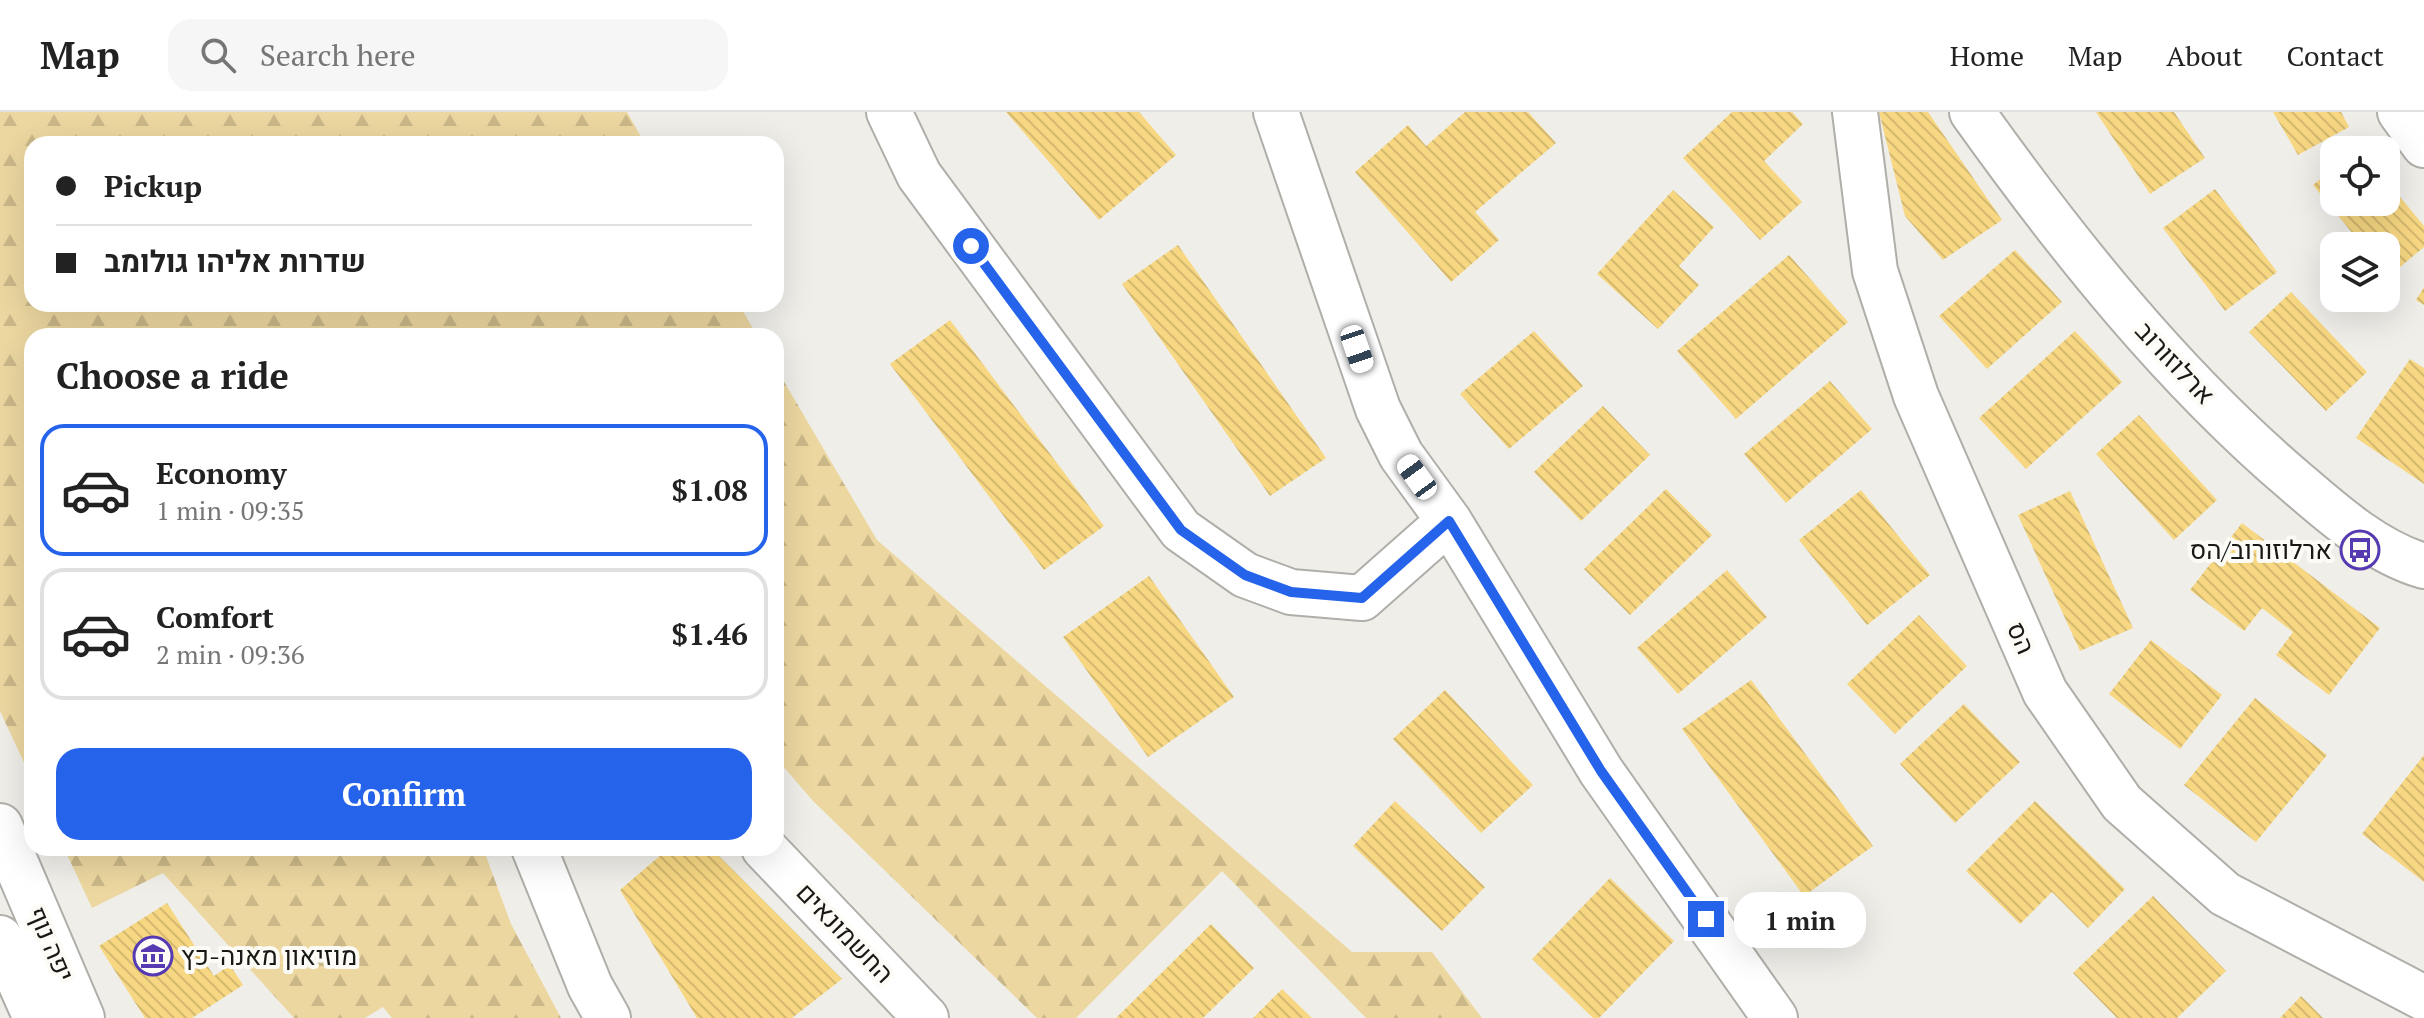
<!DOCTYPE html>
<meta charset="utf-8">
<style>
:root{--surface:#fff;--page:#f6f6f6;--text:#222;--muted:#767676;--line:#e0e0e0;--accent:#2563eb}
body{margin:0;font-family:"PT Serif",Heebo,serif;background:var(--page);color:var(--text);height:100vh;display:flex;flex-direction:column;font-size:30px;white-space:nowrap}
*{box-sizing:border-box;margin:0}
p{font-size:26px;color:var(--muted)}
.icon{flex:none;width:44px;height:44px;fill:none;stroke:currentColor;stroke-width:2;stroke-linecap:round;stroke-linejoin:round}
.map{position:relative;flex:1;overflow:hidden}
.sheet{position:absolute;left:24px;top:216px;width:760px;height:528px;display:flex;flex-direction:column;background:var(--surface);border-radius:24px;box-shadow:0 8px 32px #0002}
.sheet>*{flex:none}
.banner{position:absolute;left:24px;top:24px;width:760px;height:176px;border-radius:24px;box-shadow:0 8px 32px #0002;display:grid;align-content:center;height:176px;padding:0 32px;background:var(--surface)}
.tools{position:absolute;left:2320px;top:24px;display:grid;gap:16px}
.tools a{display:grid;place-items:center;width:80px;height:80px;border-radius:16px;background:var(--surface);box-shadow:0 8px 32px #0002;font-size:40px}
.end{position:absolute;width:36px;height:36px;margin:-18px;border:10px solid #2563eb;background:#fff;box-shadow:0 0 0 4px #fff}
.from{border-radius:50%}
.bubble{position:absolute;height:56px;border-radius:24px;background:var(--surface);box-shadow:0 8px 32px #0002;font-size:26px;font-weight:600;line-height:56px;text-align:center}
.car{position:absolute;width:24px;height:48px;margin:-24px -12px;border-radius:10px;box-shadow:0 0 6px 2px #0007;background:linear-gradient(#fff 24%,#345 0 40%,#fff 0 76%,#345 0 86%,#fff 0)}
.banner b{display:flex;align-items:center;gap:28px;height:76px;font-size:30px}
.banner b+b{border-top:2px solid var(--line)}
.banner i{width:20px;height:20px;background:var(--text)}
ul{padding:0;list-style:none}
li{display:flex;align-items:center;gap:24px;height:132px;margin:0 16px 12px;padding:0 16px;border:4px solid var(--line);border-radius:24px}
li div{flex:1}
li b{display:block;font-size:30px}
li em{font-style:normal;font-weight:600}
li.current{border-color:var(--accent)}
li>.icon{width:72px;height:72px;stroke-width:1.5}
h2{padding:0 32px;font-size:36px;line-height:96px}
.primary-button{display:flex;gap:16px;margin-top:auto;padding:16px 32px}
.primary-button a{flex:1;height:92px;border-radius:24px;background:var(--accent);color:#fff;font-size:32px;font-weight:600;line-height:92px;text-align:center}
header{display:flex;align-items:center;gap:48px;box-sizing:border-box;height:112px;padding:0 40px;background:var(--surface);border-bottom:2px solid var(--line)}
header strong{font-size:38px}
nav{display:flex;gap:44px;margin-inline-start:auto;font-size:28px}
.search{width:560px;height:72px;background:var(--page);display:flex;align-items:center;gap:20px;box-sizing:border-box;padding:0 28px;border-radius:24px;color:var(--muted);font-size:30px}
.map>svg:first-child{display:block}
.forest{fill:url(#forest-firs)}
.building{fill:url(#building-back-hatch)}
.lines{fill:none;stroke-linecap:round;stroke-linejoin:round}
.minor-casing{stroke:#b0aea9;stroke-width:48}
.minor{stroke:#fff;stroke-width:44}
.route{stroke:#2563eb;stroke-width:10}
.labels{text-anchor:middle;stroke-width:8;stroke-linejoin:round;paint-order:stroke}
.street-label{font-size:26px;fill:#181816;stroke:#fdfbf6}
.poi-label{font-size:26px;fill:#181816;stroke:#fdfbf6;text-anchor:end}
</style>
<header>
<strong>Map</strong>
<div class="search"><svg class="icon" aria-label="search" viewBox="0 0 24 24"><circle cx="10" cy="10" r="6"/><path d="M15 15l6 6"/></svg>Search here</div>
<nav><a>Home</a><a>Map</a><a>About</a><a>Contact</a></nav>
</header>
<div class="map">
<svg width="2424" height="906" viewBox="0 0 2424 906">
<defs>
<pattern id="forest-firs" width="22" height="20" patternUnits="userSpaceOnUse" patternTransform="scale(2)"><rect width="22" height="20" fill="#ecd7a0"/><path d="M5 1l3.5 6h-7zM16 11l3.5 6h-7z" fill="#cab889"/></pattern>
<pattern id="building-back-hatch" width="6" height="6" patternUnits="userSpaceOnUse" patternTransform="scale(2)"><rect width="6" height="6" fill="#f7d782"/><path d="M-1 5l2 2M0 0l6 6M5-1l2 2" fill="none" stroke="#d3b870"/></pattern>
</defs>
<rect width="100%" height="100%" fill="#f0eee9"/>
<path class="forest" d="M0,0H627L645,32H32V192H739L757,224H32V668L0,599Z
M776,256L877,428L1352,840H1432L1482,906H1366L1222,759L1076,906H1037L813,689L776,646Z
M64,736H483L511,812L561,906H392L383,895L365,906H294L163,761L92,796Z"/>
<path class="building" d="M1006,0H1139L1176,43L1099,108Z
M1465,0H1528L1556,31L1475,100L1499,128L1451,170L1355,60L1408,13L1426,34Z
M1732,0H1792L1803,12L1764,49L1802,90L1760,128L1683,46Z
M1879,0H1928L2002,108L1943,148L1905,104Z
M2096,0H2174L2205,46L2150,82Z
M2273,0H2341L2349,15L2298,43Z
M2334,56V90H2386V68L2424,114V135L2388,165L2386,134H2363L2313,73Z
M2215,77L2277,160L2225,199L2163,116Z
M1673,78L1714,115L1679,154L1699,173L1658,217L1597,162Z
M1178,133L1326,346L1270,384L1122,172Z
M2015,138L2062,190L1987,257L1939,204Z
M1789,143L1848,210L1736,307L1677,239Z
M2424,175V193L2416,188Z
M2291,180L2367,260L2326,299L2249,220Z
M950,208L1104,414L1044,458L890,252Z
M1534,219L1583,274L1509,337L1460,282Z
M2075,219L2122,270L2026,357L1979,306Z
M2410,247L2424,256V372L2356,326Z
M1830,269L1872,317L1786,391L1744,342Z
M1603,294L1650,343L1581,409L1534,360Z
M2139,303L2217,388L2174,428L2096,342Z
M1666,377L1712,423L1630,503L1584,457Z
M1861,378L1930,463L1867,513L1799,428Z
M2070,379L2133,516L2080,539L2018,403Z
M2242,411L2380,516L2329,583L2276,543L2293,520L2262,496L2244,519L2190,478Z
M1727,458L1767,505L1678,582L1637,536Z
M1149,464L1234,585L1148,645L1063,525Z
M1919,503L1967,554L1895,622L1847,572Z
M2151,528L2222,583L2180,637L2109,582Z
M1751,568L1873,734L1804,784L1682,617Z
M1445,578L1533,673L1481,721L1393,627Z
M2255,586L2327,643L2256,730L2184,673Z
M1964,592L2020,650L1955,711L1900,652Z
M2424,643V770L2362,722Z
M1395,689L1485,775L1442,819L1353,734Z
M2035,689L2125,777L2088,816L2052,780L2020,812L1966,759Z
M669,736H711L842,867L792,906H697L620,778Z
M1610,766L1674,829L1599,906H1593L1532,847Z
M2153,784L2226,859L2177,906H2117L2073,861Z
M167,791L214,864L230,853L243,873L192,906H145L99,834Z
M1211,812L1254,856L1203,906H1116Z
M1282,877L1312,906H1253Z
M2301,884L2323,906H2280Z"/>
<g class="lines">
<g class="minor-casing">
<path id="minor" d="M889,0L919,63L1181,418L1245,463L1291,480L1362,486L1449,409
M1276,0L1378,297L1401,343L1449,409L1601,659L1775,906
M1855,0L1875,159L1916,284L2045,580L2122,691L2225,782L2424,886
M1972,0C2067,133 2172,265 2297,371C2334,403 2376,440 2424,454
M2400,0L2424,33
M0,714L82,906
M534,736L590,874L608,906
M764,736L926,906
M0,826L36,906"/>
</g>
<use href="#minor" class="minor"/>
</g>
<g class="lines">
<path class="route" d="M971,134L1181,418L1245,463L1291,480L1362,486L1449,409L1601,659L1706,807"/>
</g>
<defs>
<g id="bus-ring" transform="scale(2)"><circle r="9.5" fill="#fdfbf6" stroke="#553ab2" stroke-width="1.5"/><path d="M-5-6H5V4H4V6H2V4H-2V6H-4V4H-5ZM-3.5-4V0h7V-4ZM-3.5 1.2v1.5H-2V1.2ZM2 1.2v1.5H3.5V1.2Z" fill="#553ab2"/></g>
<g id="museum-ring" transform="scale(2)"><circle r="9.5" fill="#fdfbf6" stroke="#553ab2" stroke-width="1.5"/><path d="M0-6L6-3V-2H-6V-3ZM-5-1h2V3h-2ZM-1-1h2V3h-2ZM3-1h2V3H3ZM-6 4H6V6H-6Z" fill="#553ab2"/></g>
</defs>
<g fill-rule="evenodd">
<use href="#bus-ring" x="2360" y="438"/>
<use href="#museum-ring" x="153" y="844"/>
</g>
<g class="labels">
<g class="street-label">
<text transform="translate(2175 251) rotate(47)" y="9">ארלוזורוב</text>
<text transform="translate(2021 526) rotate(66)" y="9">הס</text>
<text transform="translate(845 821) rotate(46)" y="9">החשמונאים</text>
<text transform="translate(51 832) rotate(67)" y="9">יפה נוף</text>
</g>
<g class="poi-label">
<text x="2332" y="447">ארלוזורוב/הס</text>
<text x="181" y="853" text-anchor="start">מוזיאון מאנה-כץ</text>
</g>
</g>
</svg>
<div class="tools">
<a><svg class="icon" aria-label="locate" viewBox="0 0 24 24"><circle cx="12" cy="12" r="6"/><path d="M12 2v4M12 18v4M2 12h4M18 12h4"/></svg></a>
<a><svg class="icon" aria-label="layers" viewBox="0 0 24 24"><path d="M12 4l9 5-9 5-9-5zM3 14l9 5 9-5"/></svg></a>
</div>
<i class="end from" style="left:971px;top:134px"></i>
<i class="end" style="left:1706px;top:807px"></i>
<div class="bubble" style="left:1734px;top:780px;width:132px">1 min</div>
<i class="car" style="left:1357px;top:237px;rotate:161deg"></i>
<i class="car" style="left:1417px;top:365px;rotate:324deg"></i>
<div class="banner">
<b><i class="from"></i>Pickup</b>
<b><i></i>שדרות אליהו גולומב</b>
</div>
<section class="sheet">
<h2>Choose a ride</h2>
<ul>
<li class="current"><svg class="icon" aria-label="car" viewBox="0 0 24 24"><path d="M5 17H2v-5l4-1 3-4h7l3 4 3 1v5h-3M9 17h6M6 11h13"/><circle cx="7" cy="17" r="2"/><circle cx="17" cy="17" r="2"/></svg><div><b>Economy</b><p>1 min · 09:35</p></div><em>$1.08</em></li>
<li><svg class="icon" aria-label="car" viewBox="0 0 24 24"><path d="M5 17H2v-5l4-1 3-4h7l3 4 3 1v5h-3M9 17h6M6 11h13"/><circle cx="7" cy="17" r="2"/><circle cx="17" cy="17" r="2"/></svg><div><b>Comfort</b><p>2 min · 09:36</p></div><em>$1.46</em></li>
</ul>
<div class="primary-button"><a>Confirm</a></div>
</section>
</div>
